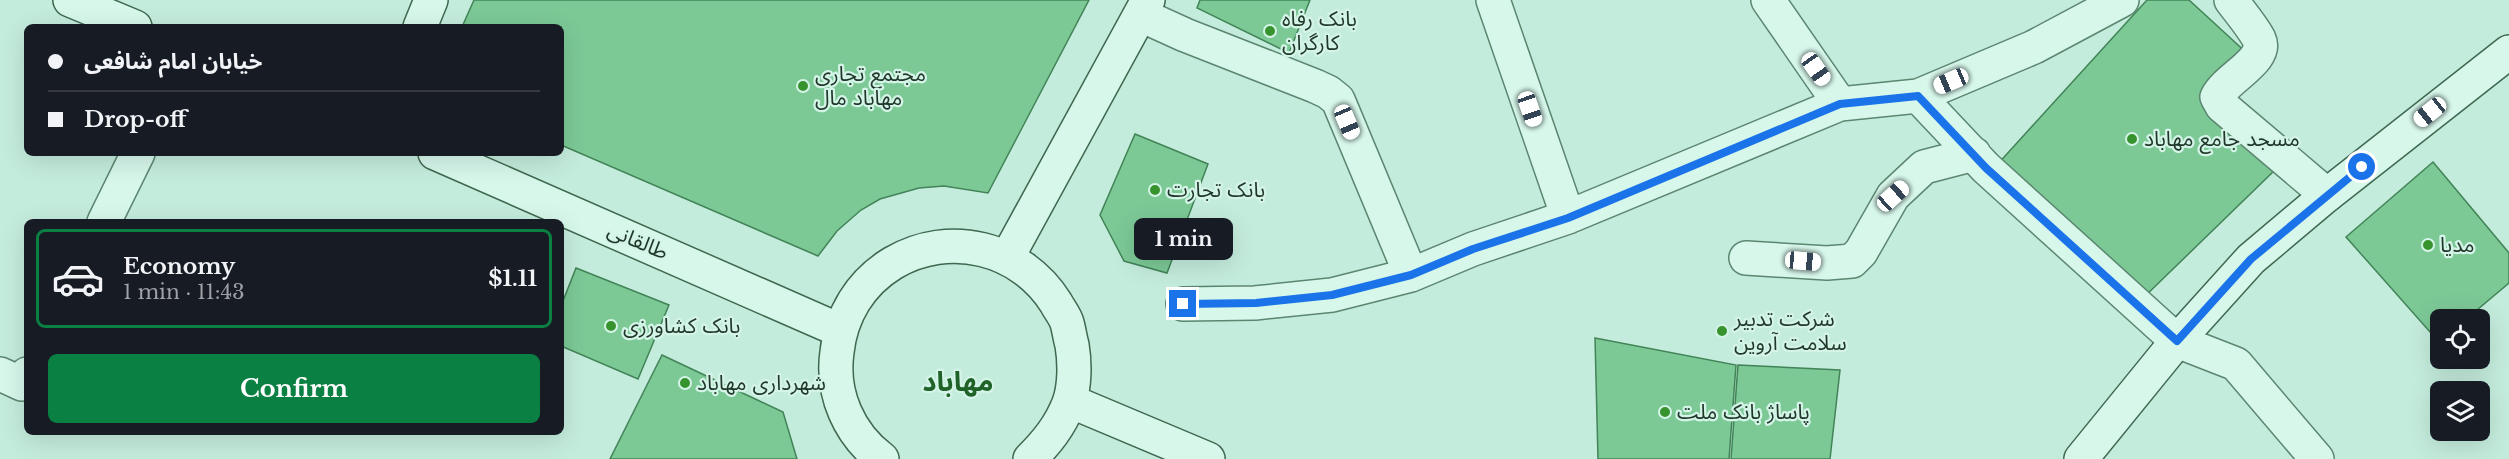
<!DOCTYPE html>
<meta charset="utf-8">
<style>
:root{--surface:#171b24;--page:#242831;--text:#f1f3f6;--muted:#9ea1a6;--line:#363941;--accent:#0b8043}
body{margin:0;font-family:"Libre Baskerville","Noto Sans Arabic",serif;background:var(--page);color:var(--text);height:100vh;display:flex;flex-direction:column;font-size:22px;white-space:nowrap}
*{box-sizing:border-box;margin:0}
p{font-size:20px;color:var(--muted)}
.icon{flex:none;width:33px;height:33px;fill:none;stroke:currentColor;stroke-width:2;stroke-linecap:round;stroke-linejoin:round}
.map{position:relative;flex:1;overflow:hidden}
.drawer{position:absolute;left:24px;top:219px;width:540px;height:216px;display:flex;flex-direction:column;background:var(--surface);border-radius:9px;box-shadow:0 6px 24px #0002}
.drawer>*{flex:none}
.hud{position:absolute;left:24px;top:24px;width:540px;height:132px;border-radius:9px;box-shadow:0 6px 24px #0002;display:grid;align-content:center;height:132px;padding:0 24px;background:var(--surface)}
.controls{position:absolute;left:2430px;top:309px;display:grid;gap:12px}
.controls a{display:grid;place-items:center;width:60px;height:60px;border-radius:9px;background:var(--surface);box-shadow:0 6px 24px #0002;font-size:30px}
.end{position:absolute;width:27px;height:27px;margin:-14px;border:8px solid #1a73e8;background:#fff;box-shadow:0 0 0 3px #fff}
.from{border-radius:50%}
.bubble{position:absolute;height:42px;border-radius:9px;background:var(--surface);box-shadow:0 6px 24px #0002;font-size:20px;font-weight:700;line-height:42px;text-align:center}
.car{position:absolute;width:18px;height:36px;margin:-18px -9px;border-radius:8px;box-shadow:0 0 4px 2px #0007;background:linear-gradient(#fff 24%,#345 0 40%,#fff 0 76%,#345 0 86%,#fff 0)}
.hud b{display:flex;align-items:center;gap:21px;height:57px;font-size:22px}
.hud b+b{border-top:2px solid var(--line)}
.hud i{width:15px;height:15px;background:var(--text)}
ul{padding:10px 0 0;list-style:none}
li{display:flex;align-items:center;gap:18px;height:99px;margin:0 12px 9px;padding:0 12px;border:3px solid transparent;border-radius:9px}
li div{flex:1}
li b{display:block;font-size:22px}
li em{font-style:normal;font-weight:700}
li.on{border-color:var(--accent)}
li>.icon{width:54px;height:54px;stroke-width:1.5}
.action{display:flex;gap:12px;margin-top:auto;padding:12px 24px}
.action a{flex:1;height:69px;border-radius:9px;background:var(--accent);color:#fff;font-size:24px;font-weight:700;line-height:69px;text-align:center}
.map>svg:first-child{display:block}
.building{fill:#7cc996;stroke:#428457;stroke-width:1.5}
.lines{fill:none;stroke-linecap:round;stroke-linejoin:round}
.street-casing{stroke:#5b866f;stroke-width:36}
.secondary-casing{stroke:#3f6850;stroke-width:36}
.street{stroke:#d7f7eb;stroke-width:33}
.secondary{stroke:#d7f7eb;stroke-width:33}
.route{stroke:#1a73e8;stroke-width:8}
.poi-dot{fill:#37932e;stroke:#d4f4e8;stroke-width:2}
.labels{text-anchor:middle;stroke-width:4.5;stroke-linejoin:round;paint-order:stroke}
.poi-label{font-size:21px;fill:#1f3728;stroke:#d4f4e8;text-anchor:start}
.street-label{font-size:21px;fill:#1f3728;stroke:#d4f4e8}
.district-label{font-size:27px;font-weight:bold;fill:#206228;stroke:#d4f4e8}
</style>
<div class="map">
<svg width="2509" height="459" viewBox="0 0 2509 459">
<rect width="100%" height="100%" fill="#c4ecdd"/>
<path class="building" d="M474,0H1089L988,193L944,186L919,188L880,199L861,210L837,231L818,256L561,145V27H462Z
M1200,0H1310L1289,53L1197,8Z
M2147,0H2189L2250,56L2203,101L2276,169L2139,302L1996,166Z
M1135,134L1208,164L1167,273L1124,261L1100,215Z
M2433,162L2509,253V283L2465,320H2440V339L2438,341L2346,237Z
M576,268L669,305L638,379L561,346V306Z
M1595,338L1736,365L1729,459H1598Z
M662,355L783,412L797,459H610Z
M1738,365L1840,370L1830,459H1731Z"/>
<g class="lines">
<g class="street-casing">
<path id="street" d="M1493,0L1568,217
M1768,0L1840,104L1918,96L2034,47L2122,0
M2231,0C2240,12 2252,26 2259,39C2269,60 2226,78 2217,97L2222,106L2327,195
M1141,15L1185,35L1315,86L1328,92L1338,100L1411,275
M1918,96L1986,168L2177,341L2236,364L2317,459
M104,222L138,153
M1746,258L1827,263L1852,261L1861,252L1893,196L1924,167L1974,154
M1183,304L1255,303L1332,295L1411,275L1473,249L1568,217L1840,104
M0,374L22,384L27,374"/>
</g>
<g class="secondary-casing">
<path id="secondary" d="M70,0L135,27
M420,27L431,0
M435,153L839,330
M1007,258L1148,0
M1070,401L1208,459
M882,459C849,434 831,394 837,352C841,315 860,283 893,263C949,230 1021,247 1056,303C1059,309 1065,316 1067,323C1069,330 1070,338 1072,345C1075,363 1075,386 1069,403C1060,426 1047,442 1030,459
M2081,459L2177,341L2251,259L2327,195L2509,52"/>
</g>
<use href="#street" class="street"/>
<use href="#secondary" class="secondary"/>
</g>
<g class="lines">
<path class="route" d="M1183,304L1256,303L1332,295L1411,275L1473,249L1568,218L1840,104L1918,96L1986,168L2177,341L2251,259L2362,167"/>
</g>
<g class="poi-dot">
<circle cx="1270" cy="31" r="6"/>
<circle cx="803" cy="86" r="6"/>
<circle cx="2132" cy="139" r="6"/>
<circle cx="1155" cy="190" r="6"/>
<circle cx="2428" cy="245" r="6"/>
<circle cx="611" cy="326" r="6"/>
<circle cx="1722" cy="331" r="6"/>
<circle cx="685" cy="383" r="6"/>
<circle cx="1665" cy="412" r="6"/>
</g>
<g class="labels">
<g class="poi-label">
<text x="1282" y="26">بانک رفاه<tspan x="1282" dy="24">کارگران</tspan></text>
<text x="815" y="81">مجتمع تجاری<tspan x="815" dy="24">مهاباد مال</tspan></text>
<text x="2144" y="146">مسجد جامع مهاباد</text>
<text x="1167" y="197">بانک تجارت</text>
<text x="2440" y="252">مدیا</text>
<text x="1734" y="326">شرکت تدبیر<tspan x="1734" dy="24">سلامت آروین</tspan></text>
<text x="623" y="333">بانک کشاورزی</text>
<text x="697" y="390">شهرداری مهاباد</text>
<text x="1677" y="419">پاساژ بانک ملت</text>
</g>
<g class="street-label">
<text transform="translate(638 241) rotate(23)" y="7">طالقانی</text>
</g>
<g class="district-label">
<text x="958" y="391">مهاباد</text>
</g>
</g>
</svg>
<div class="controls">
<a><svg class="icon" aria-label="locate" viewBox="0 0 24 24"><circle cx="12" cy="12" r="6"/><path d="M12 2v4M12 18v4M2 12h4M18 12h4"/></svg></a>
<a><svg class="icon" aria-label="layers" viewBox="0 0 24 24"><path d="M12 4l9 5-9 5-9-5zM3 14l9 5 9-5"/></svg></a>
</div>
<i class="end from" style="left:2362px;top:167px"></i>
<i class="end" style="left:1183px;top:304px"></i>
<div class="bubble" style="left:1134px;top:218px;width:99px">1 min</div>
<i class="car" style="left:1816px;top:69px;rotate:145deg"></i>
<i class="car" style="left:1951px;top:81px;rotate:247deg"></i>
<i class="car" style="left:1530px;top:109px;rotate:161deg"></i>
<i class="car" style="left:2430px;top:112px;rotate:231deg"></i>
<i class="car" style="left:1347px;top:122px;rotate:157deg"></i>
<i class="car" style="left:1893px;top:196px;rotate:48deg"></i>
<i class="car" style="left:1803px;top:261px;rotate:95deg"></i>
<div class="hud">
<b><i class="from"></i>خیابان امام شافعی</b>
<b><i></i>Drop-off</b>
</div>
<section class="drawer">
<ul>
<li class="on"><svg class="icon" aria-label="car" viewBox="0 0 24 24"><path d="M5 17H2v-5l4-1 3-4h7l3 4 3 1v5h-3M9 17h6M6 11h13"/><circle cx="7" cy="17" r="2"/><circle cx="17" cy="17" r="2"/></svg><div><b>Economy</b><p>1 min · 11:43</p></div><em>$1.11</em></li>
</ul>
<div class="action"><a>Confirm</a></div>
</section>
</div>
